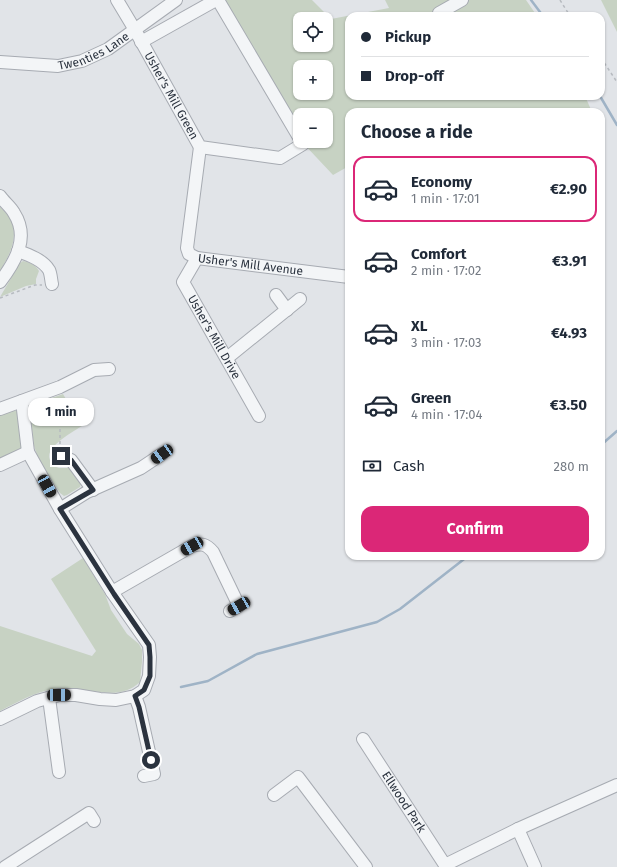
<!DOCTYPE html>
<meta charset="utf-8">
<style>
:root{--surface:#fff;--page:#f6f6f7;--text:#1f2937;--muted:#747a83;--line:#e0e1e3;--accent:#db2777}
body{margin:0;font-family:"Fira Sans",sans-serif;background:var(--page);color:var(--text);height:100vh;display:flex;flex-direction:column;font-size:15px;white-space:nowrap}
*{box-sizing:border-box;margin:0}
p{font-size:13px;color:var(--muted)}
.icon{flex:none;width:22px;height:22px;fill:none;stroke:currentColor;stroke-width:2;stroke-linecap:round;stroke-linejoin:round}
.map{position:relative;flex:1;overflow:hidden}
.sheet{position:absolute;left:345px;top:108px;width:260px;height:452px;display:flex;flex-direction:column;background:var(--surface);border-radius:12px;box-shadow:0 1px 3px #0004}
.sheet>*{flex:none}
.banner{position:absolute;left:345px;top:12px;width:260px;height:88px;border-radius:12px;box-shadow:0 1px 3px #0004;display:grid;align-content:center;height:88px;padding:0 16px;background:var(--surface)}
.tools{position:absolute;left:293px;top:12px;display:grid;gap:8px}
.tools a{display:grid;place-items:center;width:40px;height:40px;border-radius:8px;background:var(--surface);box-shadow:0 1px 3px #0004;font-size:20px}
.end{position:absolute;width:18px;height:18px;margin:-9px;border:5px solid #2b333f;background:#fff;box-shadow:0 0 0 2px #fff}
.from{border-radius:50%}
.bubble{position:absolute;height:28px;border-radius:12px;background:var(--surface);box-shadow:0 1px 3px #0004;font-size:13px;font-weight:700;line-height:28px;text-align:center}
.car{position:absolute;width:12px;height:24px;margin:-12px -6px;border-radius:5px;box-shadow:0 0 3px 1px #0007;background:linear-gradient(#222 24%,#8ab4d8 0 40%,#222 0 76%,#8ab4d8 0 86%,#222 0)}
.banner b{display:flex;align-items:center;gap:14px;height:38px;font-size:15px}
.banner b+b{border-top:1px solid var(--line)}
.banner i{width:10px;height:10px;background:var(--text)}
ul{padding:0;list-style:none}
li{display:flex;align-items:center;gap:12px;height:66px;margin:0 8px 6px;padding:0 8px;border:2px solid transparent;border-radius:12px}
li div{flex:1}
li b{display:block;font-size:15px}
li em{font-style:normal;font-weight:700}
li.on{border-color:var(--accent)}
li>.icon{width:36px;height:36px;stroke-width:1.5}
h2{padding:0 16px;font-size:18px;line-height:48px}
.pay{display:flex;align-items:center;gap:10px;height:44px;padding:0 16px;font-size:15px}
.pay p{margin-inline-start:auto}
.cta{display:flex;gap:8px;margin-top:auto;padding:8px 16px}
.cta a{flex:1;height:46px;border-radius:12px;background:var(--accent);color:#fff;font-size:16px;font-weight:700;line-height:46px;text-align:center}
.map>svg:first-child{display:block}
.green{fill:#c7d2c3;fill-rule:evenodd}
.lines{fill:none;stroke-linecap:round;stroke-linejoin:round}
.stream{stroke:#9fb3c6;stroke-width:2.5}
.minor-casing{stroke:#a7abb2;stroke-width:14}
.path{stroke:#b7bbc0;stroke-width:1.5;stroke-dasharray:3 3;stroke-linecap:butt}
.minor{stroke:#f3f5f7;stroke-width:12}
.route{stroke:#2b333f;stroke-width:5}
.labels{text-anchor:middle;stroke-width:3.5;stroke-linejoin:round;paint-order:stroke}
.street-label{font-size:12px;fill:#2b333f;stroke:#f0f3f6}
</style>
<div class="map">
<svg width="617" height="867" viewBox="0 0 617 867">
<rect width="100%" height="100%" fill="#e1e4e8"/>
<path class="green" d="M218,0H312L331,19L389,8L385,0H526L537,16H349V96H585L592,112H447L445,109L440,112H349V166L333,175L301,141H326V115H300V139ZM300,19H326V45H300ZM300,67H326V93H300Z
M601,0H617V32Z
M0,207C3,210 8,214 10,219C20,236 9,256 0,271Z
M23,261C29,262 36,265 39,271L36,279V284L26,286L0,297L20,263Z
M63,394L82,426C73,432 44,447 50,460C52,464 55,467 59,468C64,468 68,468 72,468L82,480L80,487L67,495L64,496L60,493L38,458L34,446L30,412L31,407L35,404Z
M14,410L18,412L22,447L19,450L0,460V415Z
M83,558L105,594L111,610L127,634L139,644L142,650V662L140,682C116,705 82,683 54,689C34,692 18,702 0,711V626L92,656L96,651L51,579Z"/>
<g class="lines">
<path class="stream" d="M531,0L543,16
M600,96L617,125
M601,445L617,431
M181,687L208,681L257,654L377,622L400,609L468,556"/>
<g class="minor-casing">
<g id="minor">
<path id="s1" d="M117,0L135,30L200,147L280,158L303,144L301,141"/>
<path d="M218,0L300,139"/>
<path d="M439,16V13L462,0"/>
<path d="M141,42L216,0"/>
<path id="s2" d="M0,62L58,66L82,61L108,49L176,0"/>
<path id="s3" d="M200,147L189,232L187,248L189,254L197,258L349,277"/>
<path d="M0,196C4,202 11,207 14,213C30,238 15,262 0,282"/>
<path d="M18,251C29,255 43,260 49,270C51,274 51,280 52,284"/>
<path id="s4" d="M197,258L183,282L259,416"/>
<path d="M276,295L287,310"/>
<path d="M227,358L300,299"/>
<path d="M0,409L60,387L94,370L109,369"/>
<path d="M61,456L71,460L93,490"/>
<path d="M0,465L28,452"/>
<path d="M60,509L87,492L141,468L162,454"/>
<path d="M112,592L192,546C202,543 206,544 213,552L239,606L230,611"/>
<path d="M135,696L139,707L154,774L144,776"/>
<path d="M49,698L59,772"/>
<path d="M0,719L37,701L59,695H76L100,699L116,700L135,696L144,690L149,676L150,657L149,645L112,592L60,509L28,452L22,401"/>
<path id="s5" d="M363,739L445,865L518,829L617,785"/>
<path d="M274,795L298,777L366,867"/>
<path d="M518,829L535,867"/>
<path d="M5,867L89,813L94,821"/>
</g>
</g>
<path class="path" d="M560,0L570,16
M601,58L617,82
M0,298L35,285H42
M60,399V445"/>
<use href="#minor" class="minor"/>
</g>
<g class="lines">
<path class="route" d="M61,456L71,460L93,490L60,509L114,594L149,645L150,657V676L144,690L135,696L139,707L151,760"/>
</g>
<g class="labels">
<g class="street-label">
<text dy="4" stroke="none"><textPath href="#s2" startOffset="97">Twenties Lane</textPath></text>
<text dy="4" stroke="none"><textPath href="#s1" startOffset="110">Usher's Mill Green</textPath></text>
<text dy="4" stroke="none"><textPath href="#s3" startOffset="171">Usher's Mill Avenue</textPath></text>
<text dy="4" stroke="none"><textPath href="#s4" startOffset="91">Usher's Mill Drive</textPath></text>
<text dy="4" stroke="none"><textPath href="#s5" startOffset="75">Ellwood Park</textPath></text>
</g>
</g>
</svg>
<div class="tools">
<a><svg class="icon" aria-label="locate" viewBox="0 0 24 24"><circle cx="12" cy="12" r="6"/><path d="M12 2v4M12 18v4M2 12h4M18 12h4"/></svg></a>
<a>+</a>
<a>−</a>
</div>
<i class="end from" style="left:151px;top:760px"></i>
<i class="end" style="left:61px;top:456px"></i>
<div class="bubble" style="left:28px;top:398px;width:66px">1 min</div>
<i class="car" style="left:162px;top:454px;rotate:235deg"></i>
<i class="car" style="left:47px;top:486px;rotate:151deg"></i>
<i class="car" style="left:192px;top:546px;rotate:240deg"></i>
<i class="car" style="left:239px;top:606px;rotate:240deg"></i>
<i class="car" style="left:59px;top:695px;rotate:89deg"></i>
<div class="banner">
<b><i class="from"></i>Pickup</b>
<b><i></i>Drop-off</b>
</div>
<section class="sheet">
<h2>Choose a ride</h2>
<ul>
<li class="on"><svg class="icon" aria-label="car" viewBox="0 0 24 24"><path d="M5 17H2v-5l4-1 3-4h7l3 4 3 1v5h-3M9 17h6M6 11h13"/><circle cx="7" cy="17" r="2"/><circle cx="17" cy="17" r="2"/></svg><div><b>Economy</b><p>1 min · 17:01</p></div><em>€2.90</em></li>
<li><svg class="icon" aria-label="car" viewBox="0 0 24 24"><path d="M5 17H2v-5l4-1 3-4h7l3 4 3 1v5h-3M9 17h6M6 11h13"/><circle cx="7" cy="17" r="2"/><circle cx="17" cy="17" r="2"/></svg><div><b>Comfort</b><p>2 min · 17:02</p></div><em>€3.91</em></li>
<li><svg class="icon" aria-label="car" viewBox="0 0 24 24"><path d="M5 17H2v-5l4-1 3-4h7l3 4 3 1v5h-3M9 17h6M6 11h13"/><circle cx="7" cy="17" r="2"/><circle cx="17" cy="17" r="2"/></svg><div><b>XL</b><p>3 min · 17:03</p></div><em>€4.93</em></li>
<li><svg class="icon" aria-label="car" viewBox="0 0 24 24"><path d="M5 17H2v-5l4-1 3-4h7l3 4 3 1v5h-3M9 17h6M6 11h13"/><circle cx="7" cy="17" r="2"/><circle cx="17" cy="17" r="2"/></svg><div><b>Green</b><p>4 min · 17:04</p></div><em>€3.50</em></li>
</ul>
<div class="pay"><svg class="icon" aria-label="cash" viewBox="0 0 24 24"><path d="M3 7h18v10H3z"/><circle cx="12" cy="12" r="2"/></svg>Cash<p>280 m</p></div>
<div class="cta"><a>Confirm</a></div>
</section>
</div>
